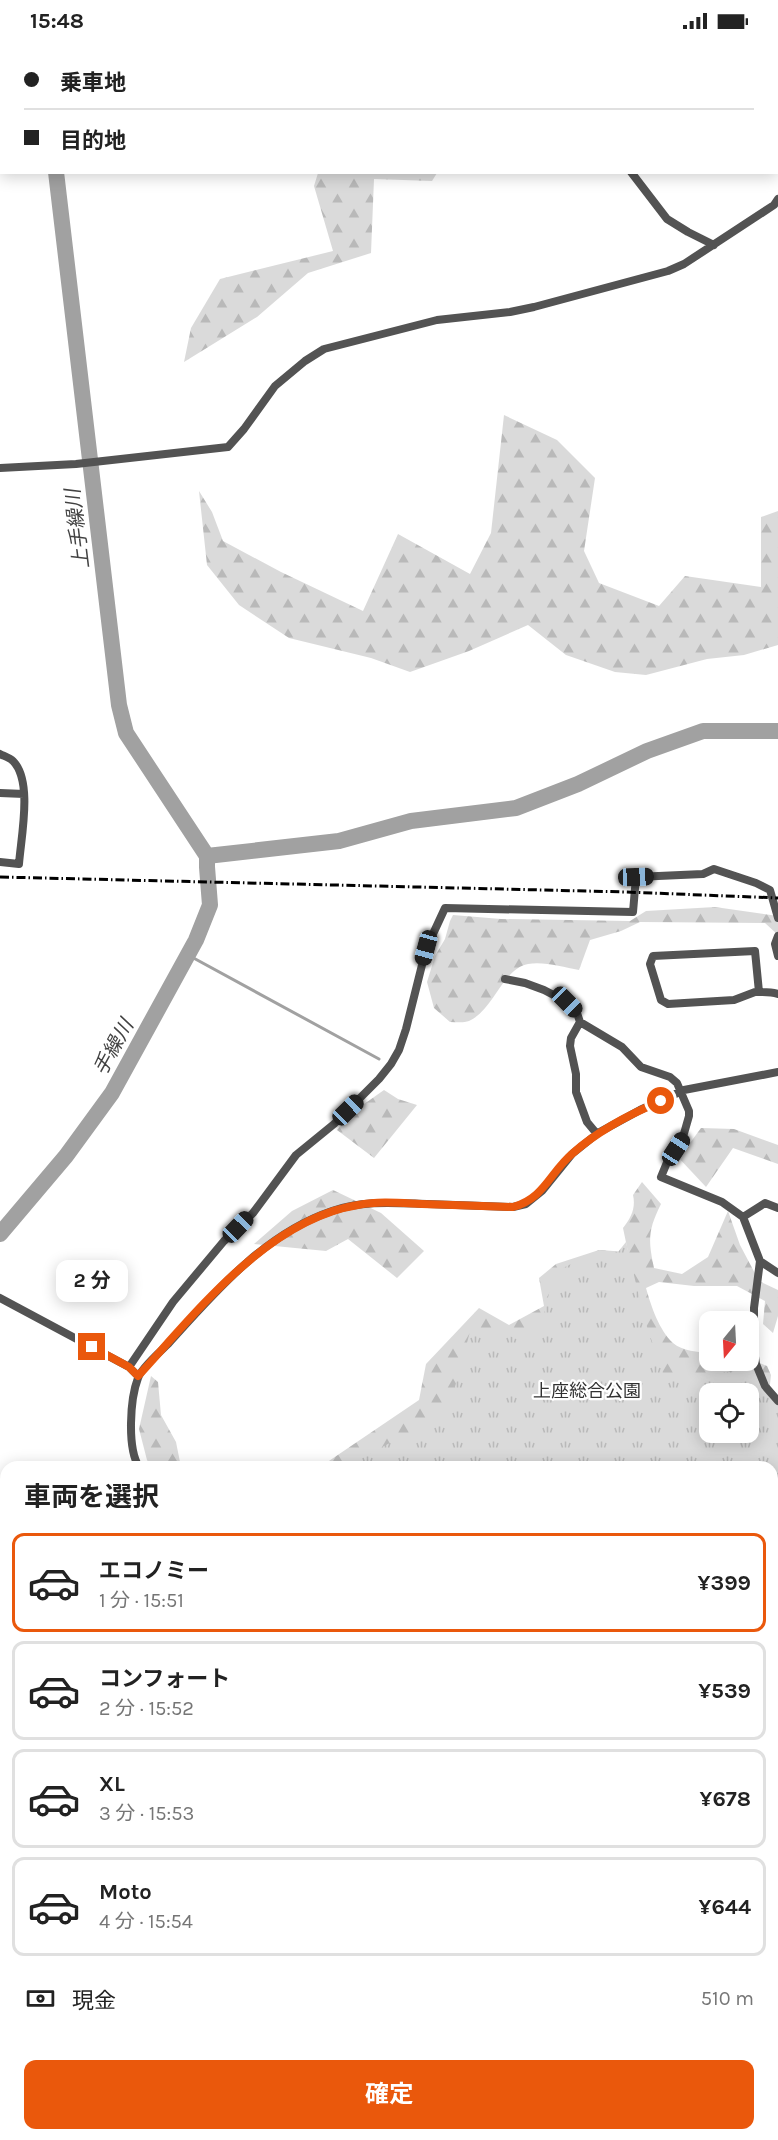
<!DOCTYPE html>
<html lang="ja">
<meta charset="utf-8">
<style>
:root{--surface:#fff;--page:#f2f2f2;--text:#222;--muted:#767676;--line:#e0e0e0;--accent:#ea580c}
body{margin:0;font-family:Karla,"Noto Sans JP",sans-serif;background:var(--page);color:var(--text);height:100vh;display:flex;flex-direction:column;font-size:22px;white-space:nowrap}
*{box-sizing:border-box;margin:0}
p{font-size:20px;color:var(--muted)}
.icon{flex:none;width:33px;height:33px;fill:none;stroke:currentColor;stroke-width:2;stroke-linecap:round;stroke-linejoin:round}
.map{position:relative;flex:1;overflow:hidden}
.side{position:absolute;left:0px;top:1419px;width:778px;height:680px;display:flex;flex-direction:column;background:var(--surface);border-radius:18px 18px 0 0;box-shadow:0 3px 15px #0003}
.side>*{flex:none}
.top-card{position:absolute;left:0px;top:0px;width:778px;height:132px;box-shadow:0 3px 15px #0003;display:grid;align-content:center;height:132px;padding:0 24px;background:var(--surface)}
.needle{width:39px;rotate:198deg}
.fabs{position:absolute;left:699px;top:1269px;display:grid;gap:12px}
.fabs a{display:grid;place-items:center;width:60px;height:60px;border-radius:12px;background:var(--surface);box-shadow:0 3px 15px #0003;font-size:30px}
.end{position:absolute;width:27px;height:27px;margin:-14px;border:8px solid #ea580c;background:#fff;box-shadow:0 0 0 3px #fff}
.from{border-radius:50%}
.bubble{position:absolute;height:42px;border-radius:12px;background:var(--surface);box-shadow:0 3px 15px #0003;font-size:20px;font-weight:700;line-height:42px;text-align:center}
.car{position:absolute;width:18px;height:36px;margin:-18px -9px;border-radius:8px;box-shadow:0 0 4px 2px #0007;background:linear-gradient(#222 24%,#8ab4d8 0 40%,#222 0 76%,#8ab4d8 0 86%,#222 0)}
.top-card b{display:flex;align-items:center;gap:21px;height:57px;font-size:22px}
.top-card b+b{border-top:2px solid var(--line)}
.top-card i{width:15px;height:15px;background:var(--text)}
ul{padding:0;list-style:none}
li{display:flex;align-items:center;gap:18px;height:99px;margin:0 12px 9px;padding:0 12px;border:3px solid var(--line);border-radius:12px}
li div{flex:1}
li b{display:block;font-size:22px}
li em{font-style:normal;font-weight:700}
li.current{border-color:var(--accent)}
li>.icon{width:54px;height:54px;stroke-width:1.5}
h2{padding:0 24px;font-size:27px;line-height:72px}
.pay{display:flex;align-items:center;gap:15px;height:66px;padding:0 24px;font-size:22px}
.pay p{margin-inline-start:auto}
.action{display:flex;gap:12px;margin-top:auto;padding:12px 24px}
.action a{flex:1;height:69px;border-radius:12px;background:var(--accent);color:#fff;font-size:24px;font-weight:700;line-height:69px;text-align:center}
.status{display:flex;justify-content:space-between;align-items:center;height:42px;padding:0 30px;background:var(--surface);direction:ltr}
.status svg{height:16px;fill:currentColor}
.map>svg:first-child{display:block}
.forest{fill:url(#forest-firs);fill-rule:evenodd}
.park{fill:url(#park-tufts);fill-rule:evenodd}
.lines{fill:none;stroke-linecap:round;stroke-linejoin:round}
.stream{stroke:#a1a1a1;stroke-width:3}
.river{stroke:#a1a1a1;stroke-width:16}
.highway-casing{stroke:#dbdbdb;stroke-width:16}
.street{stroke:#535353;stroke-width:8}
.secondary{stroke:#202020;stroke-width:10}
.highway{stroke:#000;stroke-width:14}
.rail{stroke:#000;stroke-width:3;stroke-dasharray:9 3 1.5 3;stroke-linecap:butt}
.route{stroke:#ea580c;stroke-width:8}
.labels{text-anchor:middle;stroke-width:4.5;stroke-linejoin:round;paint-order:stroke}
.park-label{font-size:18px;fill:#313131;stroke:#fff}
.water-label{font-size:20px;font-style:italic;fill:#424242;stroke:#fff}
</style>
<div class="status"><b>15:48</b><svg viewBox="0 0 49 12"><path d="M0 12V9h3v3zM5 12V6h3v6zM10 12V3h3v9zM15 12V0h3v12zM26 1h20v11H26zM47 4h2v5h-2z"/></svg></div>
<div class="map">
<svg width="778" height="2098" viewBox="0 0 778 2098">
<defs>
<pattern id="forest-firs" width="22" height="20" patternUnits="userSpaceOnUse" patternTransform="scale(1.5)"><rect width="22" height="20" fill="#dadada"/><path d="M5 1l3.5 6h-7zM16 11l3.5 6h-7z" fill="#b9b9b9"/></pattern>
<pattern id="park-tufts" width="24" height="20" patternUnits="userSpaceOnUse" patternTransform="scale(1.5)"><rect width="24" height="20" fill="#dadada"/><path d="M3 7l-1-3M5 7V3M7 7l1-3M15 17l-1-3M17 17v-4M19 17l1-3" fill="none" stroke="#b9b9b9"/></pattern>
</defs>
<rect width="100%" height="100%" fill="#fff"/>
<path class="forest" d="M318,131H437L432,139L374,137L371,211L308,231L257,275L184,320L191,286L220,237L333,209L314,144Z
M504,373L557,398L595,436L584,509L599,541L659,564L685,534L761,545V475L778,469V603L744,613L707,617L646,633L615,630L566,613L528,583L469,609L410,630L371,616L289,596L239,563L207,523L199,449L212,470L223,499L281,530L363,569L398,492L470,532L491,491Z
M715,865L778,874V893L765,881L640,880L621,889L590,898L579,928C563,925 543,919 528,922C502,927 494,968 469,979C464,981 456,980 450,980L434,966L427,940L435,914L445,897L450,879L453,873L501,877L630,879L646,869Z
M384,1048L398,1057L417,1063L374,1116L337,1088L357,1067Z
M701,1086L734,1087L778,1103V1122L733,1106L706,1145L676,1113L690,1101Z
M642,1140L661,1162C648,1188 648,1198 654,1226L682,1232L708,1215L728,1169L740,1203L759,1239L778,1248V1274L773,1291L763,1282L765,1259L737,1244H694L659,1240L646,1246C651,1264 659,1288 673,1301C682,1309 699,1310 709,1311L710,1318H748L749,1317L767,1324L771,1333L765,1389L725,1425L555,1302L370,1425H320L419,1358L426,1322L479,1266L509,1283L544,1264L539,1236L556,1222L599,1208L628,1210L623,1186C631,1176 636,1166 633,1153ZM710,1352H748V1390H710Z
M333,1148L381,1171L424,1209L397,1236L348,1197L326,1209L254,1202L292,1169Z
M151,1334L158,1340L161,1373L176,1400L181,1425H151L147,1418L139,1387Z
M397,2092L401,2098H155L148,2093Z"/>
<path class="park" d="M626,1200L645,1279L665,1338L757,1326L778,1361V1480L776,1482L778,1487V1812H772V1425H345L442,1373L450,1363L471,1286H494L518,1298L540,1289L551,1243L563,1226L599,1208L618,1210ZM710,1352H748V1390H710Z"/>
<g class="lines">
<path class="stream" d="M188,913L379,1017"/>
<path class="river" d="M45,0V2
M56,130L119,663L126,691L207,814
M207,814L339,799L411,779L516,766L578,742L647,709L703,689H778
M0,1192L66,1114L112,1051L196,898L210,863L207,825V814"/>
<g class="highway-casing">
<path id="highway" d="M0,1735L6,1736
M772,1826H778"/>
</g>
<path class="street" d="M631,130L667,177L688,190L714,203
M0,426L76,422L228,405L244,387L275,344L305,319L324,307L437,278L510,270L534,265L668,229L684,222L774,163L778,157
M0,712C4,714 10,716 13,719C33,739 21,795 19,822L0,820
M0,751L24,752
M778,894L775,902L778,914
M505,937L525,941L544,948L567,960L577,971L580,980L622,1005L641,1025L670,1035L677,1041L689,1069V1074L683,1095L668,1118L661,1135L722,1160L743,1175L760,1219L754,1266V1307L756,1322L765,1344L778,1359
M759,950L755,909L653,914L650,922L661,958L668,962L734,958L755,950C763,950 770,949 778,952
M580,980L571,996L570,1004L576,1032V1050L587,1080L597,1092
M743,1175L765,1161L778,1166
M760,1219L778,1231
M0,1256L129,1325L138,1334
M129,1325L173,1260L224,1199L253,1171L296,1113L334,1082L379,1037L391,1022L399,1008L406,987L426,907L445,866L633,870L636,835L703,832L714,827L756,841L770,848L778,876
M139,1425C127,1406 130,1357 138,1336C141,1326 160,1310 168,1302C215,1250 264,1192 332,1169C363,1158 395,1161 427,1162C456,1163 484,1164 513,1165L526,1162L542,1149L572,1112L598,1091L640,1068L684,1048L778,1030
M772,1949L778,1952
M772,2014L778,2004
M772,2062L778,2064
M44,2092L45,2098"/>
<path class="secondary" d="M719,2L761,0
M0,32H2
M575,2098L577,2092"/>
<use href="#highway" class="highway"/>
<path class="rail" d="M0,835L626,850L778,856"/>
</g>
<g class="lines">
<path class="route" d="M92,1305L129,1325L138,1334C196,1271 268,1177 358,1163C379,1159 400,1161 422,1162C452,1163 483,1164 513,1165C545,1156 550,1130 573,1111C599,1088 630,1072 661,1059"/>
</g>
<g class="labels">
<g class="park-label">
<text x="587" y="1355">上座総合公園</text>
</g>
<g class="water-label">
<text transform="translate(77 487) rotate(-97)" y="7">上手繰川</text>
<text transform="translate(113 1005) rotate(-61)" y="7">手繰川</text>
</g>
</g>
</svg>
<div class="fabs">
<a><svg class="needle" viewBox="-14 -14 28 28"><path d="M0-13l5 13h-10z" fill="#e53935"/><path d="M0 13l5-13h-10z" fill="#767676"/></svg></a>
<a><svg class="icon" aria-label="locate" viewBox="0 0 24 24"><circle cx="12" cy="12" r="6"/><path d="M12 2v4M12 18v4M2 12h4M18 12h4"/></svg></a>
</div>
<i class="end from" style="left:661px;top:1059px"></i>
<i class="end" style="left:92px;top:1305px"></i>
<div class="bubble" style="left:56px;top:1218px;width:72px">2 分</div>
<i class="car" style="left:636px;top:835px;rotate:88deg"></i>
<i class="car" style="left:426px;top:906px;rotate:195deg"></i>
<i class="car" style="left:567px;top:960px;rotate:135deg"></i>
<i class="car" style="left:348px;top:1068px;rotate:46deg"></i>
<i class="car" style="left:676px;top:1107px;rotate:33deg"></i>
<i class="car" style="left:238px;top:1185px;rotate:44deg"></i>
<div class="top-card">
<b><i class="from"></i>乗車地</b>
<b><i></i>目的地</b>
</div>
<section class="side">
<h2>車両を選択</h2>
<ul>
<li class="current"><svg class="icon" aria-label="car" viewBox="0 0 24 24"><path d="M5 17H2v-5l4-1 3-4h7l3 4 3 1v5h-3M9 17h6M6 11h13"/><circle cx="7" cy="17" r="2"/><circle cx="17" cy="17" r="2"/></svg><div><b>エコノミー</b><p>1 分 · 15:51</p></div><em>¥399</em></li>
<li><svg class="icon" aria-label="car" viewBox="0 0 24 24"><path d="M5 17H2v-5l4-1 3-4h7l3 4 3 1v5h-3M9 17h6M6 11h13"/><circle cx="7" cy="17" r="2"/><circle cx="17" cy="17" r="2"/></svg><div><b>コンフォート</b><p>2 分 · 15:52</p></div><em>¥539</em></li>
<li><svg class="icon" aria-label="car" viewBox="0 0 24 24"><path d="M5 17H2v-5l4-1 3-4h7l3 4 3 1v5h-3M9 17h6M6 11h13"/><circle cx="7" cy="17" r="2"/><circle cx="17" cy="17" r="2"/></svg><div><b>XL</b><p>3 分 · 15:53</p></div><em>¥678</em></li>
<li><svg class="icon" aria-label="car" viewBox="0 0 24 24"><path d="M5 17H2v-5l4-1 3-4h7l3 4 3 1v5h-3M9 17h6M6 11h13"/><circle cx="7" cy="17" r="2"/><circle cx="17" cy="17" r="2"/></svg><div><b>Moto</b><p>4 分 · 15:54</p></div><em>¥644</em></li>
</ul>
<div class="pay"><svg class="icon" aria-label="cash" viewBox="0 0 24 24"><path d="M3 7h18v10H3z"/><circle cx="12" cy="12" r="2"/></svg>現金<p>510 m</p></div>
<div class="action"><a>確定</a></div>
</section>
</div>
